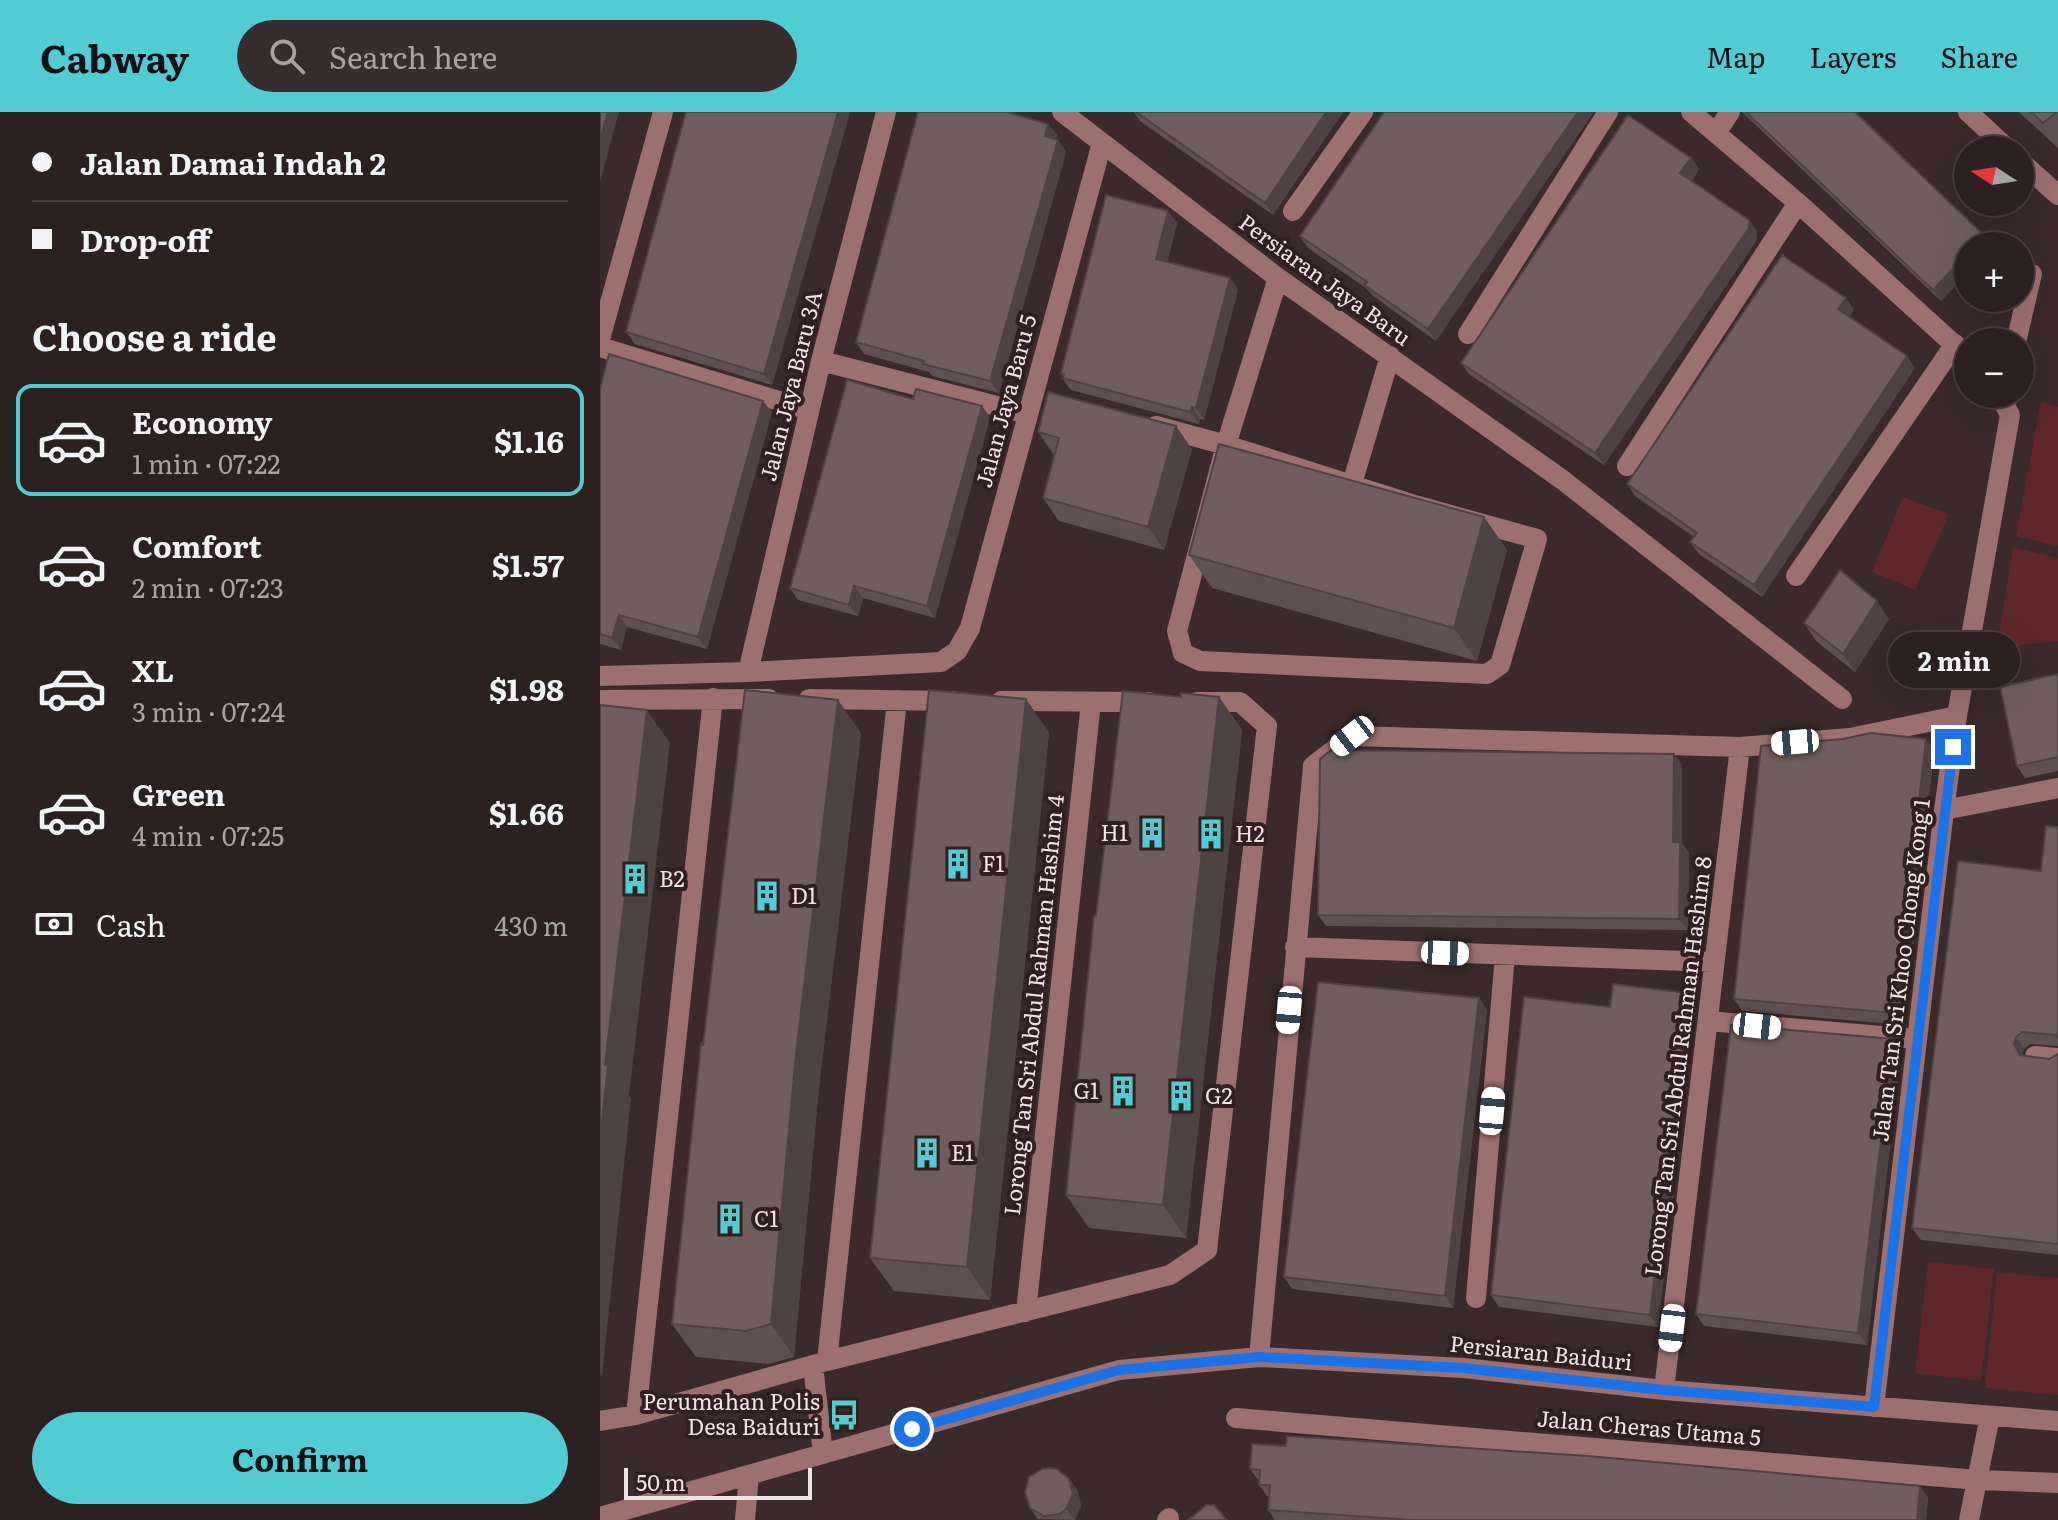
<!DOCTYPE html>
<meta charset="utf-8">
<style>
:root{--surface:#2c2020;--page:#382d2d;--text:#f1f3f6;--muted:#a6a3a5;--line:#483e3e;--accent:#51ccd2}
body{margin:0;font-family:Literata,serif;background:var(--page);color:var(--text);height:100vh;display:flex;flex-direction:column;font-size:30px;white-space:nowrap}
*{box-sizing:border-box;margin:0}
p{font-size:26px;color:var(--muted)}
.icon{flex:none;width:44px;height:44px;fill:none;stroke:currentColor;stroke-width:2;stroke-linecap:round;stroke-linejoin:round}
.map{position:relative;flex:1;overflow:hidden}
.drawer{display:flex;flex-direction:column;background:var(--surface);width:600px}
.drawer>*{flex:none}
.hud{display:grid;align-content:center;height:176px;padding:0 32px;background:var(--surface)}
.needle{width:52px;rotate:282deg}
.buttons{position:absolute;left:1354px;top:24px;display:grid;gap:16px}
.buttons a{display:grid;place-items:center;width:80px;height:80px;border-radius:50%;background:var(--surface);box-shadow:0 8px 32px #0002,0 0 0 2px var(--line);font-size:40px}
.scale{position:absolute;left:24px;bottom:20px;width:188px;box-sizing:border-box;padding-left:8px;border:4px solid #efe4e4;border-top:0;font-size:22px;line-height:28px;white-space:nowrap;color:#efe4e4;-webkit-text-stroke:6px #302020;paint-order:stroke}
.end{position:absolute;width:36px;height:36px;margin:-18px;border:10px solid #1a73e8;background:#fff;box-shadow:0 0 0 4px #fff}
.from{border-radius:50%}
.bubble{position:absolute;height:56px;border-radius:28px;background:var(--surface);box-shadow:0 8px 32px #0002,0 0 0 2px var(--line);font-size:26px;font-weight:700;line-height:56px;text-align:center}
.car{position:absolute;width:24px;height:48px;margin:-24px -12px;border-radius:10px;box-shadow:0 0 6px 2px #0007;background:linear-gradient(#fff 24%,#345 0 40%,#fff 0 76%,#345 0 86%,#fff 0)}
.hud b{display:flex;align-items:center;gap:28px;height:76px;font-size:30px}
.hud b+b{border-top:2px solid var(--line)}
.hud i{width:20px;height:20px;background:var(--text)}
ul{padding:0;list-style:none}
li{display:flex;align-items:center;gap:24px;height:112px;margin:0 16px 12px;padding:0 16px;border:4px solid transparent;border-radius:16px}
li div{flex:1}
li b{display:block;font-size:30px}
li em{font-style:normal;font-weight:700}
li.current{border-color:var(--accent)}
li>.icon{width:72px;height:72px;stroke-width:1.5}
h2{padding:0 32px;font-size:36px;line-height:96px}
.pay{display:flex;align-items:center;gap:20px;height:88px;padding:0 32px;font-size:30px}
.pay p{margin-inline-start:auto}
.cta{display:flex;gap:16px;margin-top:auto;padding:16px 32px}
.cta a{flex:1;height:92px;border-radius:48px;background:var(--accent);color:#111;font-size:32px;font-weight:700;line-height:92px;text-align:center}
header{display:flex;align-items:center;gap:48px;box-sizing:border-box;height:112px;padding:0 40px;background:var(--accent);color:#111}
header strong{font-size:38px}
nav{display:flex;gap:44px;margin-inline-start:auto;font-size:28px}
.search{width:560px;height:72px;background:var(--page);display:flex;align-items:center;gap:20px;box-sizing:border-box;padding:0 28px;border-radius:44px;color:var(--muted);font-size:30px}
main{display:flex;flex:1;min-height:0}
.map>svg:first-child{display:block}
.green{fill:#5f2729}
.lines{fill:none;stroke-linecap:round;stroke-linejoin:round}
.minor{stroke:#9d7070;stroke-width:20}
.wall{fill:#605151}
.shaded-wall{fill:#4e4242}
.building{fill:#705e5e;stroke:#4e4242;stroke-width:2}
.route{stroke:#1a73e8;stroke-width:10}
.labels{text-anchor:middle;stroke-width:8;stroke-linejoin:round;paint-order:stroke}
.street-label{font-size:22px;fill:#efe4e4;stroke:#302020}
.poi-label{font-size:22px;fill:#efe4e4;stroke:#302020;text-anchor:start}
</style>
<header>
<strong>Cabway</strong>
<div class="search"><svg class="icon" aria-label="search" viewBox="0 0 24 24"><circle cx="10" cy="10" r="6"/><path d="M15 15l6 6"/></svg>Search here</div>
<nav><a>Map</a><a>Layers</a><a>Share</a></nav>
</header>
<main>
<section class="drawer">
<div class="hud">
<b><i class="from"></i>Jalan Damai Indah 2</b>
<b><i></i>Drop-off</b>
</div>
<h2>Choose a ride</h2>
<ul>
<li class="current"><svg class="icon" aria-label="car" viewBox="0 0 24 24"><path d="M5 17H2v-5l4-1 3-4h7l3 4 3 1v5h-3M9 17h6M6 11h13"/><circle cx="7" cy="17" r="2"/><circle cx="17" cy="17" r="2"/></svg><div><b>Economy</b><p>1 min · 07:22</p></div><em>$1.16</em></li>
<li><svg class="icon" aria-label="car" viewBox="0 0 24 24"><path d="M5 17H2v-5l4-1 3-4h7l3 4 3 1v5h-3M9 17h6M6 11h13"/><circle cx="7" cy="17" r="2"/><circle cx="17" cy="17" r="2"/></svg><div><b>Comfort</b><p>2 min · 07:23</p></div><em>$1.57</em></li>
<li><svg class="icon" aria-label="car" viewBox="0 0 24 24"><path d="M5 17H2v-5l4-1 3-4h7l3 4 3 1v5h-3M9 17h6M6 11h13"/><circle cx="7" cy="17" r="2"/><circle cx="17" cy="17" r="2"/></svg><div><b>XL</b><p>3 min · 07:24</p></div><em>$1.98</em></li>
<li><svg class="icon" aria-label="car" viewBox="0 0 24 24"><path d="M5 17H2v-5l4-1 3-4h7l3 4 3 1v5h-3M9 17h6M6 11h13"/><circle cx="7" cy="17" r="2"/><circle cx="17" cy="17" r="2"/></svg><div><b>Green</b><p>4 min · 07:25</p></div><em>$1.66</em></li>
</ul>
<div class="pay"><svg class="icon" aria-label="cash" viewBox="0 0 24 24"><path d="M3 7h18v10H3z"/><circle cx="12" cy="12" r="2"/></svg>Cash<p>430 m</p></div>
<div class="cta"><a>Confirm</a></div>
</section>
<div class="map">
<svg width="1458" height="1408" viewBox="0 0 1458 1408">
<rect width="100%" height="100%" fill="#3a2a2a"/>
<path class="green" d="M1441,290L1458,295V434L1416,424Z
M1303,385L1349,402L1315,478L1272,460Z
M1413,435L1458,446V529L1397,536Z
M1328,1150L1394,1157L1381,1269L1315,1261Z
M1397,1160L1458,1166V1283L1385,1276Z"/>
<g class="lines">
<path class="minor" d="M462,0L678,166L964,369L1242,587
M1091,0L1198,91L1368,245
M1368,0L1409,38
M1116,21L1130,0
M1420,49L1458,83
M693,99L763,0
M868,222L1008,0
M0,227L63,0
M1416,230L1432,162
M0,235L209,298
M221,249L428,302
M556,314L626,333L678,166
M626,333L818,394L937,427L900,553L887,562L600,549L583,541L577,519Z
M1027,354L1198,91
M752,372L790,244
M1196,464L1355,232
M148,560L221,249L286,0
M0,564L148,560L341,550L357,539L370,516L502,31
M209,587L353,589
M0,588L169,587
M401,589L549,590
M1344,698L1458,676
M695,835L1114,850
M1108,909L1316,927
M1435,944L1458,946
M876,1186L905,843
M426,1200L491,590
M659,1245L713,654L752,624L1140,635L1250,626L1357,604
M227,1249L297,588
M213,1254L223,1342
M1064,1278L1140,635
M1274,1295L1344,698L1357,604L1410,303L1399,282
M36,1303L113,586
M636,1306L1378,1368L1458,1371
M0,1309L36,1303L227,1249L570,1163L607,1138L667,614L640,590H597
M0,1405L519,1258L659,1245L863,1256L1064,1278L1458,1309
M145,1408L149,1364
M567,1408L569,1406
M1369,1408L1390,1304"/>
</g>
<path class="wall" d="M86,0H250L172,273L35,232L26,220Z
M534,0H743L673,103L540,9Z
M784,0L836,229L773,184L766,176L708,136L700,124Z
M1142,0H1255L1384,123L1392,134H1368V161L1341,189Z
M1419,0H1458V36Z
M448,12L457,23L456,27L466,40L399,281L332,264L329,260L264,242L256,230Z
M1091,46L1099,57L1092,69L1157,120V128L1004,353L869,262L861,251Z
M568,99L577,111L567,150L630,166L638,178L604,308L600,307L599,312L471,278L462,266L463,264L461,261Z
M1254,198L1249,205L1315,256L1162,485L1099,442L1090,430L1094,425L1035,384L1027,372Z
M0,277L172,300L107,537L27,515L21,538L0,532Z
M313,287L382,294L390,306L335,506L263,486L258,504L198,488L190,476Z
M438,320L592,337L564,438L459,409L443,386L454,343Z
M884,405L907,438L877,549L612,476L589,443Z
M1289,507L1255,560L1216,529L1204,511Z
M1458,562V659L1425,666L1417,654Z
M581,585H619L642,618L586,1126L489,1116L466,1083L496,804Z
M449,620L390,1188L294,1179L270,1146Z
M261,621L219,975L194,1245L169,1252L96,1245L72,1212L103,933Z
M1326,627L1334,639L1304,913L1142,899L1134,887Z
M1074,642L1082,653V731L1089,741L1088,818L726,814L718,803Z
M1458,715V934L1430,932L1424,937L1422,943L1449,947L1458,942V1143L1321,1128L1312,1116Z
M879,886L887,898L853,1196L692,1177L684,1165Z
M1096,892L1058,1215L899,1195L891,1183L1010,895Z
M1293,927L1301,939L1267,1233L1104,1214L1096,1202Z
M650,1357L1320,1374L1328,1386L1326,1408H675L668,1398L669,1385L667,1384L659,1373V1369Z
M469,1367L478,1379L481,1394L475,1408L438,1407L430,1396Z"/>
<path class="shaded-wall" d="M8,0H19L0,70V28Z
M238,0H250L172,273L164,262Z
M726,0H743L673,103L665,91Z
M978,0H994L836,229L828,217Z
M448,12L457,23L453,36L445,24Z
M458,28L466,40L399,281L390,269Z
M1091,46L1099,57L1089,73L1080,61Z
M568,99L577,111L565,159L556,147Z
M1149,108L1157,120V128L1004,353L995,341Z
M1384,123L1392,134H1374Z
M1368,140V161L1341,189L1333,178Z
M630,166L638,178L604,308L596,296Z
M1246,186L1254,198L1246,209L1238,197Z
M1307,244L1315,256L1162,485L1154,473Z
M163,289L172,300L107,537L98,525Z
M382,294L390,306L335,506L327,494Z
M592,295L600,307L599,312L590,300Z
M576,314L592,337L564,438L548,415Z
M884,405L907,438L877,549L854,516Z
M254,474L263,486L258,504L249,493Z
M1277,489L1289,507L1255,560L1243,542Z
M19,503L27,515L21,538L12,526Z
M619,585L642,618L586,1126L563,1093Z
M426,587L449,620L390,1188L367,1155Z
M238,588L261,621L219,975L194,1245L171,1212L196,942Z
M47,598L70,631L29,984L31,986L2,1265L0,1262V1027L5,953Z
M1326,627L1334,639L1304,913L1295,901Z
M1074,642L1082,653V731L1089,741L1088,818L1079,807L1073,730Z
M1088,881L1096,892L1058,1215L1050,1203Z
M879,886L887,898L853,1196L845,1184Z
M1416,925L1424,937L1422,944L1420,943L1414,932Z
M1293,927L1301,939L1267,1233L1258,1221Z
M469,1367L478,1379L481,1394L475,1408L466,1397Z
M1320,1374L1328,1386L1326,1408H1317Z"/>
<path class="building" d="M0,0H8L0,28Z
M86,0H238L164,262L26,220Z
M318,0H407L448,12L445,24L458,28L390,269L323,252L324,249L256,230Z
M536,0H726L665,91Z
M784,0H978L828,217L764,173L767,170L700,124Z
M1146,0H1255L1384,123L1374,134H1368V140L1333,178Z
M1431,0H1457L1443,11Z
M1028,3L1091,46L1080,61L1149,108V116L995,341L861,251Z
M506,83L568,99L556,147L630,166L596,296L592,295L590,300L462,266L464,262L461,261Z
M1182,143L1246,186L1238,197L1307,244L1154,473L1090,430L1097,421L1027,372Z
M9,242L163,289L98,525L19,503L12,526L0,522V277Z
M247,268L313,287L316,277L382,294L327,494L254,474L249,493L190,476Z
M448,280L576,314L548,415L443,386L459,326L438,320Z
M619,332L884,405L854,516L589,443Z
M1240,458L1277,489L1243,542L1204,511Z
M1458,562V645L1417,654L1400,575Z
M145,578L238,588L196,942L171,1212L146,1219L72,1212L101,932L103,933Z
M329,578L426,587L367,1155L270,1146Z
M523,579L581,585V581L619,585L563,1093L466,1083L494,804H496Z
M0,593L47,598L5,953H8L0,1027Z
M1271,621L1326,627L1295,901L1134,887L1161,634L1243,627Z
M731,638L1074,642L1073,730H1080L1079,807L718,803L720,647Z
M1446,714L1458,715V925L1456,923L1422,920L1416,925L1414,932L1420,943L1449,947L1458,942V1132L1312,1116L1358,749L1441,759Z
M718,870L879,886L845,1184L684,1165Z
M1013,872L1088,881L1050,1203L891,1183L924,885L1010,895Z
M1131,913L1293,927L1258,1221L1096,1202Z
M687,1324L988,1344L1320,1374L1317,1408H813L668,1398L670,1373H659L660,1358L650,1357L652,1332L686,1334Z
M450,1356L457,1357L469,1367L473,1382L466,1397L460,1402L444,1404L430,1396L425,1380L429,1365L442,1357Z
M606,1393H614L627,1408H588Z"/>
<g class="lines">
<path class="route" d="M312,1317L519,1258L659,1245L863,1256L1064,1278L1274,1295L1353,635"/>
</g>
<defs>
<g id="building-bare" transform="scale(2.4)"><path d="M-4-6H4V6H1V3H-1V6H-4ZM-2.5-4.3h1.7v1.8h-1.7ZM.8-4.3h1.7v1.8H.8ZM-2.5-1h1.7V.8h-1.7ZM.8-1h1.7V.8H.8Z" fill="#51ccd2" stroke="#302020" stroke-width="2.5" paint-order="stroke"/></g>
<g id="bus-bare" transform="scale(2.4)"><path d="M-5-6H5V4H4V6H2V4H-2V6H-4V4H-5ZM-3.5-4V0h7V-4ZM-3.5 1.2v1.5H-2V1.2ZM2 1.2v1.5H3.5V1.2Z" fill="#51ccd2" stroke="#302020" stroke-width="2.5" paint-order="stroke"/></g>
</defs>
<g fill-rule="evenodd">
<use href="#building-bare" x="552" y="721"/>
<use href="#building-bare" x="611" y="722"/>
<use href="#building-bare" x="358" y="752"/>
<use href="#building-bare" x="35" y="767"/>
<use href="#building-bare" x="167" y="784"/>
<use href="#building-bare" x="523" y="979"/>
<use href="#building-bare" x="581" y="984"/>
<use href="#building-bare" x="327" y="1041"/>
<use href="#building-bare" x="130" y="1107"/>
<use href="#bus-bare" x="244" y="1303"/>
</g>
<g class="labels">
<g class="street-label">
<text transform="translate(725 168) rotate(36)" y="8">Persiaran Jaya Baru</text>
<text transform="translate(191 274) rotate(-76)" y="8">Jalan Jaya Baru 3A</text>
<text transform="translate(406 289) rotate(-75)" y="8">Jalan Jaya Baru 5</text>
<text transform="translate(1301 858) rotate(-83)" y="8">Jalan Tan Sri Khoo Chong Kong 1</text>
<text transform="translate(434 893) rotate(-84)" y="8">Lorong Tan Sri Abdul Rahman Hashim 4</text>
<text transform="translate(1078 954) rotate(-83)" y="8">Lorong Tan Sri Abdul Rahman Hashim 8</text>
<text transform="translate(941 1241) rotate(6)" y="8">Persiaran Baiduri</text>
<text transform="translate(1049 1316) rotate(5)" y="8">Jalan Cheras Utama 5</text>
</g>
<g class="poi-label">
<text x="528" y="729" text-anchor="end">H1</text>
<text x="635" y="730">H2</text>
<text x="382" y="760">F1</text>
<text x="59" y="775">B2</text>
<text x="191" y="792">D1</text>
<text x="499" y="987" text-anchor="end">G1</text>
<text x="605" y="992">G2</text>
<text x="351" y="1049">E1</text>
<text x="154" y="1115">C1</text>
<text x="220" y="1298" text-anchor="end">Perumahan Polis<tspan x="220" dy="25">Desa Baiduri</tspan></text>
</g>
</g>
</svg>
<div class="buttons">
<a><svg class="needle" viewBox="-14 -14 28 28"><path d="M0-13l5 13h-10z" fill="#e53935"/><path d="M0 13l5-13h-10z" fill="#a6a3a5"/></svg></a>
<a>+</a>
<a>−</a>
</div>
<div class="scale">50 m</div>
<i class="end from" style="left:312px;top:1317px"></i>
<i class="end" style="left:1353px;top:635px"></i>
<div class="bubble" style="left:1288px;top:520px;width:132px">2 min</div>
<i class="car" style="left:752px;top:624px;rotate:232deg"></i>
<i class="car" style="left:1195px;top:630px;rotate:265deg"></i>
<i class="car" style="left:845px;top:841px;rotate:92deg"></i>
<i class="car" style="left:689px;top:898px;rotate:185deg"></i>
<i class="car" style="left:1157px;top:914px;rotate:96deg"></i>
<i class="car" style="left:892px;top:999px;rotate:5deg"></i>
<i class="car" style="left:1072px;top:1216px;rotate:187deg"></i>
</div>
</main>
